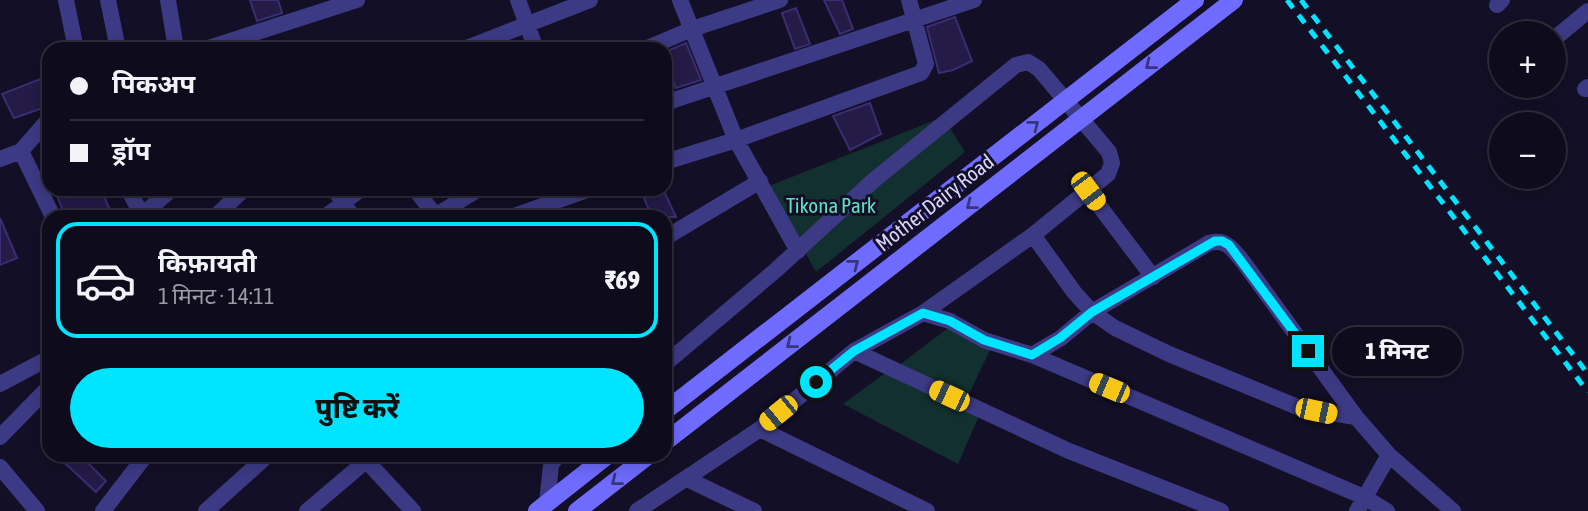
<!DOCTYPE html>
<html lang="hi">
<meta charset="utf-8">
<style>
:root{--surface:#0e0b1c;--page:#171425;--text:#f1f3f6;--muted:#9b9ba3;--line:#2e2b3b;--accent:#00e5ff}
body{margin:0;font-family:"Asap Condensed","Noto Sans Devanagari",sans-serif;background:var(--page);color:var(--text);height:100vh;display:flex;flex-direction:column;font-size:26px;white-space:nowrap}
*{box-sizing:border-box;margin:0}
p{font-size:23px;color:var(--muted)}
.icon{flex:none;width:38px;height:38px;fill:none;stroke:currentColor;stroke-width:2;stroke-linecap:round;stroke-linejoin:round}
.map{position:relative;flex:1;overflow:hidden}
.side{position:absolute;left:42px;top:210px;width:630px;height:252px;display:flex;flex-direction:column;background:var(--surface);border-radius:21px;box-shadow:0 4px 18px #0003,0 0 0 2px var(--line)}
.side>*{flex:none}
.banner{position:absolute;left:42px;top:42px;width:630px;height:154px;border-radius:21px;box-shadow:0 4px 18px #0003,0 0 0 2px var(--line);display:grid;align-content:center;height:154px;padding:0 28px;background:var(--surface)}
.controls{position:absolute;left:1489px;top:21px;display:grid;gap:14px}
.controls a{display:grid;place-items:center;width:77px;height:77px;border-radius:50%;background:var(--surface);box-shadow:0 4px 18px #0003,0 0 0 2px var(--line);font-size:35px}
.end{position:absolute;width:32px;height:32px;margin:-16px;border:9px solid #00e5ff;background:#111;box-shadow:0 0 0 4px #111}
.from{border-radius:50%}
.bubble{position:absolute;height:49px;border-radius:24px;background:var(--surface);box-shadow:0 4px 18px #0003,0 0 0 2px var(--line);font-size:23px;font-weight:800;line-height:49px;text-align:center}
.car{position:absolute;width:21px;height:42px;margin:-21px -10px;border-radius:9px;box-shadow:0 0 5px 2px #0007;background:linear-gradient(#f5c518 24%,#345 0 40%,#f5c518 0 76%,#345 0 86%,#f5c518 0)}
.banner b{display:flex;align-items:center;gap:24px;height:66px;font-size:26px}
.banner b+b{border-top:2px solid var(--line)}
.banner i{width:18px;height:18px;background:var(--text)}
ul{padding:12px 0 0;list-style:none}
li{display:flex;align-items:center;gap:21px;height:116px;margin:0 14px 10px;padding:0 14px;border:4px solid var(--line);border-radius:21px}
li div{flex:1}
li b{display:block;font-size:26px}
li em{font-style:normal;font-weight:800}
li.active{border-color:var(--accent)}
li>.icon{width:63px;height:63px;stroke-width:1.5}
.action{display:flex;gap:14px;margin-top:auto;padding:14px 28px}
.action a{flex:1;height:80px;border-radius:42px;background:var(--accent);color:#111;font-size:28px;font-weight:800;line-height:80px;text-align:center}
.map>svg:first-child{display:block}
.green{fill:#12302f}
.building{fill:#241b47;stroke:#3b2d73;stroke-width:2}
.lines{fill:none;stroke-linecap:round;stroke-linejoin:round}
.street{stroke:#3d3a85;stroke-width:16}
.secondary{stroke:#6f6bff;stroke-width:18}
.rail{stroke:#00e5ff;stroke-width:5;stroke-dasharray:10 9;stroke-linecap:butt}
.oneway{stroke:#38347d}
.route{stroke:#00e5ff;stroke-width:9}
.labels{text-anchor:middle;stroke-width:6;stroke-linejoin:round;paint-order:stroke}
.street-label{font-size:21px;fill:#d9d4ff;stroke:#130f26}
.park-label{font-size:21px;fill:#5fe0c0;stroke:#130f26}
</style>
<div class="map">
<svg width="1588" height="511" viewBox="0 0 1588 511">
<rect width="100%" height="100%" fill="#130f26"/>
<path class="green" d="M943,117L965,152L816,272L769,186Z
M948,328L992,346L968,396L898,366Z
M888,371L979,416L958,464L843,404Z"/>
<path class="building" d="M250,0H278L282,13L257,21Z
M824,0H842L853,29L840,34Z
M796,8L810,44L795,49L782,13Z
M955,17L972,61L953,70L939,73L927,27Z
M686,43L701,80L676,88L665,59V52Z
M40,79L49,106L14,118L2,94Z
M870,103L881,134L850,150L833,116Z
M54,189H101L113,217H66Z
M640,189H663L676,217H652Z
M0,218L17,258L0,265Z
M56,455H80L106,481L96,492Z"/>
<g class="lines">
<path class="street" d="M66,0L76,49
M108,0L118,49
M168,0L176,49
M518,0L536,49
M680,0L736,140L798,251
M1497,5L1502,0
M1554,39L1588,11
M205,49L357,0
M464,49L590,0
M645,49L692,29L780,0
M1585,89L1588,87
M665,103L974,0
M21,151L53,217
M0,159L21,151L49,119
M665,162L736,140L921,73L926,64L909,0
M128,189L143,217
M334,189L353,217
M415,189L435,215
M1088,191L1153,277
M142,215L172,189
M215,217L244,189
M325,217L361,189
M433,217L479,189
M511,217L590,189
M1033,235L1074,292L1092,312L1115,328L1169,354L1300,408L1356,417
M665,238L760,181
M923,313L950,321L984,340L1032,355L1364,497L1387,511
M854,351L1069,451L1221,511
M1032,355L1061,338L1092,312L1209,243C1227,238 1233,250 1244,263L1356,417L1389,455L1453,511
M0,384L49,358
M760,429L927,511
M0,437L49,387
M361,455L413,511
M0,467L37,511
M687,479L754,511
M547,503L551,465L558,455
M103,511L146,455
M206,511L268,455
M307,511L373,455
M637,511L760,429L854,351L923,313L1033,235L1108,174L1112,163L1109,152L1039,69L1028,62L1016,65L874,180L776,270L665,364
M1357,511L1389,455"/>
<path class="secondary" d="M665,411L1195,0
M665,442L1234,0
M537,511L608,455
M577,511L649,455"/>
<path class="rail" d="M1287,0L1588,392
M1301,0L1588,374"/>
</g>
<defs><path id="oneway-chevron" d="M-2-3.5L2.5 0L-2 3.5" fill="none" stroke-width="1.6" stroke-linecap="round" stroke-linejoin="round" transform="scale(1.75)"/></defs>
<g class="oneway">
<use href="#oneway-chevron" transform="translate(1150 65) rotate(142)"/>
<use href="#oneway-chevron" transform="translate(1034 125) rotate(-38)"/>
<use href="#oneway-chevron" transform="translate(971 205) rotate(142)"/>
<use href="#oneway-chevron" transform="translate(854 264) rotate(-38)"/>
<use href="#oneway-chevron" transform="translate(791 344) rotate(142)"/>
<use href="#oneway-chevron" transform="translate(616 481) rotate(142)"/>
</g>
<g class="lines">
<path class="route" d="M816,382L854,351L923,313L950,321L984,340L1032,355L1060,338L1092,312L1215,241H1222L1229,245L1308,351"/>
</g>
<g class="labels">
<g class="street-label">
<text transform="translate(935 203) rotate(-38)" y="7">Mother Dairy Road</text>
</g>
<g class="park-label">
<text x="831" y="213">Tikona Park</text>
</g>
</g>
</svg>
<div class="controls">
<a>+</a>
<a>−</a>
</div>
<i class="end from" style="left:816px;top:382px"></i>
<i class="end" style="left:1308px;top:351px"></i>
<div class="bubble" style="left:1332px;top:327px;width:130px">1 मिनट</div>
<i class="car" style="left:1088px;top:191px;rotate:143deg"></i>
<i class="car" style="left:1109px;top:388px;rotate:293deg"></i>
<i class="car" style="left:949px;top:396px;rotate:295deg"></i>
<i class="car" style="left:1316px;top:411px;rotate:102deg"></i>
<i class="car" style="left:778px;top:413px;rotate:231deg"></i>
<div class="banner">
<b><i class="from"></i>पिकअप</b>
<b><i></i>ड्रॉप</b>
</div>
<section class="side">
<ul>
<li class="active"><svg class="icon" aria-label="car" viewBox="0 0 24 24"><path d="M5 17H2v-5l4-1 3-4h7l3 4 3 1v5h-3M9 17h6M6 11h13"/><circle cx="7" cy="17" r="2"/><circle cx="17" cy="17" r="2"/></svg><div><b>किफ़ायती</b><p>1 मिनट · 14:11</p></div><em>₹69</em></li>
</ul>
<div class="action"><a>पुष्टि करें</a></div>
</section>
</div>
